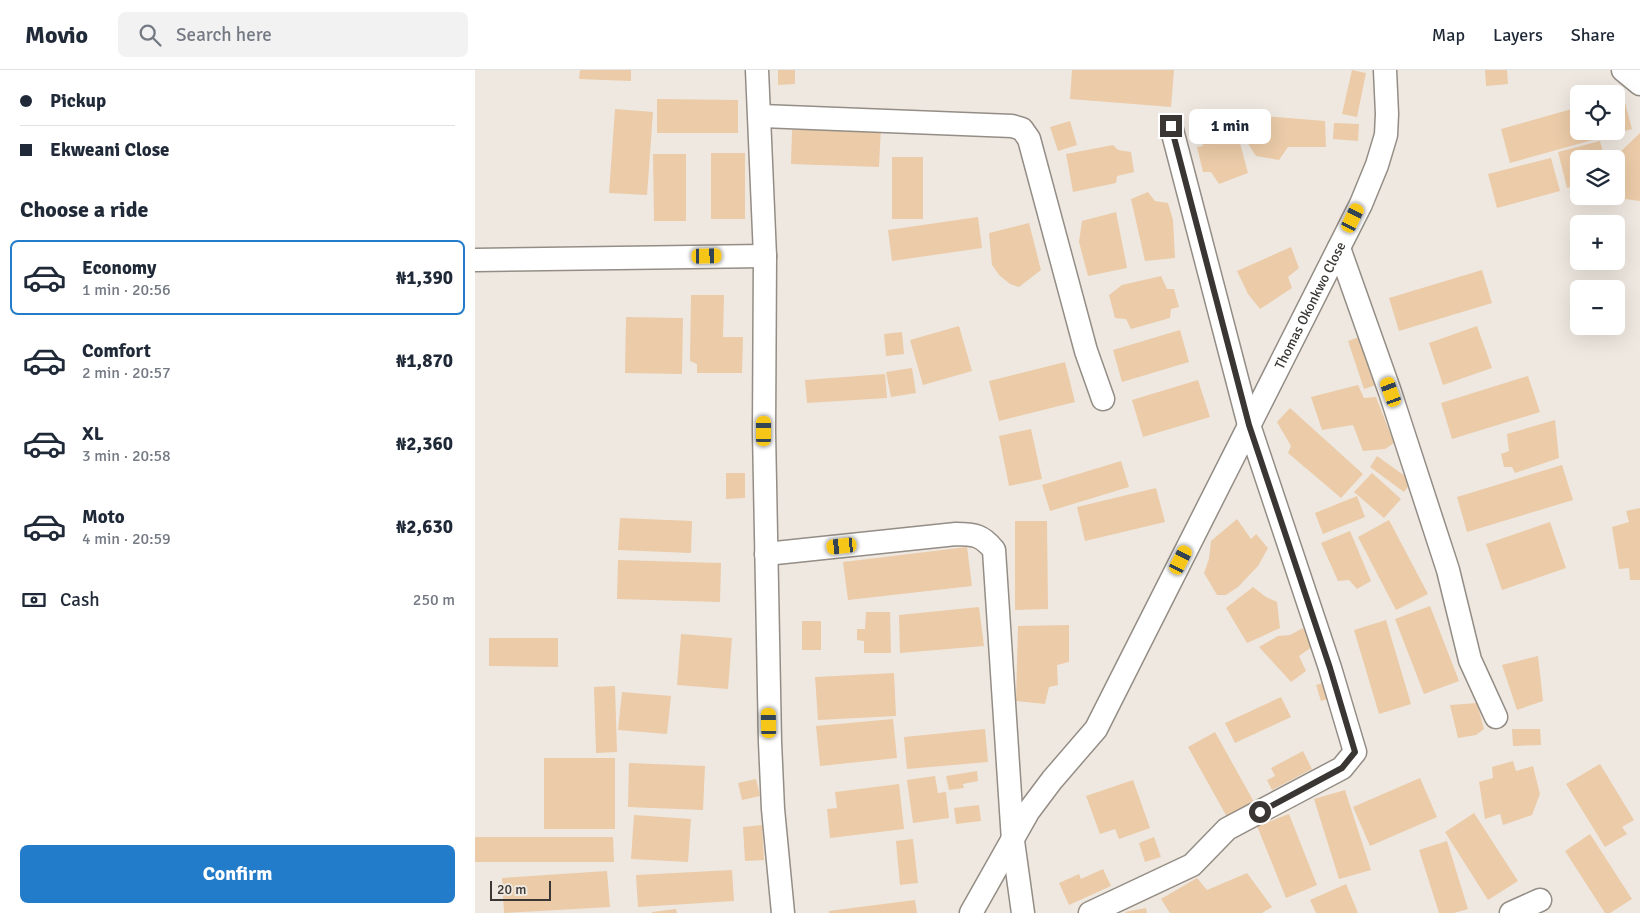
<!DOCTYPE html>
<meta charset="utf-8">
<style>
:root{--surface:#fff;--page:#f2f2f3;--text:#1f2937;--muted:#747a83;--line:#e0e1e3;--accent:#237cc9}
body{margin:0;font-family:Signika,sans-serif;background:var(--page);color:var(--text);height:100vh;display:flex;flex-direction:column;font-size:19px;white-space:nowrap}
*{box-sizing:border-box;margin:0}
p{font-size:16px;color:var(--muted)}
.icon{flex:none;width:28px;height:28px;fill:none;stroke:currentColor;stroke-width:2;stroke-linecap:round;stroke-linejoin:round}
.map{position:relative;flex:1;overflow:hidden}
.panel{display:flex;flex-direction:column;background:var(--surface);width:475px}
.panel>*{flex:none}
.hud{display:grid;align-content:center;height:110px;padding:0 20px;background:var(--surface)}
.fabs{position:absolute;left:1095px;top:15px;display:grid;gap:10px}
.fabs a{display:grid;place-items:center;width:55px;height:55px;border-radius:8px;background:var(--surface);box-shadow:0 5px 20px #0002;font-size:25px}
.scale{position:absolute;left:15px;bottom:12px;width:61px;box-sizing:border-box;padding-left:5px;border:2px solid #393633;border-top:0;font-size:14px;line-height:18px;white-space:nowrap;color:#393633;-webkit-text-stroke:4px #efe8e0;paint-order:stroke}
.end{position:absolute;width:22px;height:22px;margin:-11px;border:6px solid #393633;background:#fff;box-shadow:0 0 0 2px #fff}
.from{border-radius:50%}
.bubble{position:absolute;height:35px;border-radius:8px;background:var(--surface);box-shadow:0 5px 20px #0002;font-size:16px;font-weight:700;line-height:35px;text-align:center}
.car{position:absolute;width:15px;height:30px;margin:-15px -8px;border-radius:6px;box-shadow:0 0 4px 1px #0007;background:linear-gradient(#f5c518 24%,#345 0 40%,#f5c518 0 76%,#345 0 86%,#f5c518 0)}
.hud b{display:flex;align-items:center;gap:18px;height:48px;font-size:19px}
.hud b+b{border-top:1px solid var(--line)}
.hud i{width:12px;height:12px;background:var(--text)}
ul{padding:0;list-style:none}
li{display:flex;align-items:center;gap:15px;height:75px;margin:0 10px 8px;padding:0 10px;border:2px solid transparent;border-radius:8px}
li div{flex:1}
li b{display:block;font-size:19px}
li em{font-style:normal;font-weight:700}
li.active{border-color:var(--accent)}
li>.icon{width:45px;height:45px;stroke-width:1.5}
h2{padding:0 20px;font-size:22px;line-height:60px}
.pay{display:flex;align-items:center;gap:12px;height:55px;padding:0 20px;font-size:19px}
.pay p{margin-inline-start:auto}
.button{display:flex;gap:10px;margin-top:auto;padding:10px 20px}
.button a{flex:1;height:58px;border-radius:8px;background:var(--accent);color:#fff;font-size:20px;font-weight:700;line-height:58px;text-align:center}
header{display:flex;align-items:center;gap:30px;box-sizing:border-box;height:70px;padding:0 25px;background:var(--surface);border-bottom:1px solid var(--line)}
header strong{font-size:24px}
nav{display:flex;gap:28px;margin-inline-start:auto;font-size:18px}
.search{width:350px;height:45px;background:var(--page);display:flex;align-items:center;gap:12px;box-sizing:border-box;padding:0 18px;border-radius:8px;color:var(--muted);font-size:19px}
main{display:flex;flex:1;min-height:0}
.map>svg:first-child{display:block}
.building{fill:#ebcba8}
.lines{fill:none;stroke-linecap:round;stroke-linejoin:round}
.street-casing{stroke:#938d85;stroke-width:25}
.street{stroke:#fff;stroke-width:22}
.route{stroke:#393633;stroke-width:6}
.labels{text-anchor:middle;stroke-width:4.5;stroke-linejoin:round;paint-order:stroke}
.street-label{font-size:14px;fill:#393633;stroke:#efe8e0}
</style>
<header>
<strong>Movio</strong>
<div class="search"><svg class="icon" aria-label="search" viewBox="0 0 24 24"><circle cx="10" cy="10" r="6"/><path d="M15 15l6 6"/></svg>Search here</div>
<nav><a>Map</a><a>Layers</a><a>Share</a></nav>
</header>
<main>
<section class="panel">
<div class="hud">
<b><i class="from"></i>Pickup</b>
<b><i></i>Ekweani Close</b>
</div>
<h2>Choose a ride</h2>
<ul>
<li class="active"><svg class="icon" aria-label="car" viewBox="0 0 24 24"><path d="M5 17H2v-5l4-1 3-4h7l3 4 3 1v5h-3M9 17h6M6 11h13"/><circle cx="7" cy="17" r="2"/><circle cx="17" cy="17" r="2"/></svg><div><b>Economy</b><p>1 min · 20:56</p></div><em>₦1,390</em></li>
<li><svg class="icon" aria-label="car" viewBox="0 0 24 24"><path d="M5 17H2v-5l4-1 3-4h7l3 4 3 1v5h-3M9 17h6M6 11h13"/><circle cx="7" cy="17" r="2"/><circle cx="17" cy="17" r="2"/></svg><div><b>Comfort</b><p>2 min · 20:57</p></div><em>₦1,870</em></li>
<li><svg class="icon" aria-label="car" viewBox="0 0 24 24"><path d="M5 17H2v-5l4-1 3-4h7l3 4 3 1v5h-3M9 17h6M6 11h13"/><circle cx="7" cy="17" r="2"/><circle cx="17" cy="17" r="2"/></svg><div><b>XL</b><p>3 min · 20:58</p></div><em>₦2,360</em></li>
<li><svg class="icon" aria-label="car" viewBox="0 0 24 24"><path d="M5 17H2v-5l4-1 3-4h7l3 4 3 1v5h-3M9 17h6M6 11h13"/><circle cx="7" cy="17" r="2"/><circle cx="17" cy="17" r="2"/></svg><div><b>Moto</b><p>4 min · 20:59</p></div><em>₦2,630</em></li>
</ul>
<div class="pay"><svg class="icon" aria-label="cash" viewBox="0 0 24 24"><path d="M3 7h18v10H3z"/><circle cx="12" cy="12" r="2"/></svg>Cash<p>250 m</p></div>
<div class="button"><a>Confirm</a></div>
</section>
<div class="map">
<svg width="1165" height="843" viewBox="0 0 1165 843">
<rect width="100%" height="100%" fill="#efe8e0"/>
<path class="building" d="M105,0H156V11L104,9Z
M303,0H320V14L303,15Z
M597,0H699L696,37L595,29Z
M877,0L891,3L882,47L867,44Z
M1010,0H1032L1033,14L1011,16Z
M1148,25L1157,59L1035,93L1026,59L1104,37V61H1141V27Z
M182,29L263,30V63H182Z
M140,39L178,42L172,125L134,123Z
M778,45L850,51L851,77H813L804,90L781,86L770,69Z
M595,51L602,75L583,81L575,57Z
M759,51L773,103L744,114L736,102H728L722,77L728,76L722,58Z
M334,53L406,56L404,97L316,94L317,60H333Z
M859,53L884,54L883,71L858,69Z
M1165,63V131L1135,127L1141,126L1140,87Z
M1125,71L1130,89H1104V115L1092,118L1083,82Z
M638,75L643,80L656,82L659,102L642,106L641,113L598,122L591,84Z
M236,83H270V149H236Z
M178,84H211V151H179Z
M417,87H448V149H417Z
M1076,88L1085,121L1022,138L1013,104Z
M673,122L680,131L693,133L698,150L700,188L670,191L656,129Z
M641,142L652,198L613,206L604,172L607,151Z
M503,147L507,178L417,191L413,160Z
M554,153L566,200L544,217L535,214L524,205L517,195L514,163Z
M816,177L824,198L813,207L817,218L785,239L773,224L762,201Z
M1007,200L1017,233L924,261L914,228Z
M686,206L692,219H699L704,237L696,239L695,248L656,259L651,249L640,248L634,225L647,215Z
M216,225H249L248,267H268L267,303H222V294L215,291Z
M151,247L208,248L207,304L150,303Z
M484,256L497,301L448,315L435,270Z
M1002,256L1017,298L968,315L954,273Z
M705,260L714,292L647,312L638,280Z
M427,262L429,284L411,286L409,264Z
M887,266L904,314L889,319L873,271Z
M590,292L600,332L524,351L514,311Z
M437,298L441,323L416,327L411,302Z
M410,304L412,328L332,333L330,310Z
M1053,306L1065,342L977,369L966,333Z
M723,310L735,347L668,367L657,330Z
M883,315L889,328L901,327L919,373L910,379L888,381L878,355L847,360L836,327Z
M815,338L888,404L866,428L813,383L816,376L802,352Z
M1080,350L1084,388L1040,403L1037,397H1029L1026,384L1034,381L1032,364Z
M556,359L567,409L534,416L524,366Z
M902,386L937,411L929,422L895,397Z
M646,391L654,417L575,441L567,415Z
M1087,395L1098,430L992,462L982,427Z
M251,403H270V428L251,429Z
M897,403L926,429L909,448L879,422Z
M681,418L690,452L610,471L602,437Z
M882,426L890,447L848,464L840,443Z
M1165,438V510H1155L1154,498L1144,499L1137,457L1154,452L1151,441Z
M145,448L217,451L216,483L143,480Z
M762,449L776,469L781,464L793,478L783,496L763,517L751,525H742L729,503L734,489L736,471Z
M914,450L953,524L921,540L883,467Z
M540,451H572L573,539L540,540Z
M1075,452L1091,498L1027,520L1011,474Z
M875,461L896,511L882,519L874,510L863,511L846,473Z
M492,477L497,516L373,530L368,492Z
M143,490L246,493L245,532L142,529Z
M778,517L791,527L802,532L805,558L772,573L751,538Z
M955,536L984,611L949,624L920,549Z
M504,537L509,576L425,583L424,545Z
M391,542H415L416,583H389V571L382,570V559H390Z
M911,550L936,634L904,644L879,560Z
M327,551H346V580H327Z
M594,555V592L582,595L583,615L574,617L570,634L541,631L543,556Z
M828,558L838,576L824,586L831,601L816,612L784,577L803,566L815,565Z
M206,564L257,568L253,619L202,615Z
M14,568H83V597L14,596Z
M1063,586L1068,631L1042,640L1027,595Z
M419,603L421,646L343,650L340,607Z
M851,612L856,628L846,631L841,615Z
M140,616L142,682L121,683L119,617Z
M147,622L196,626L192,664L143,660Z
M806,627L816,647L760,673L750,653Z
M1002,633L1009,659L1001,665L983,668L975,635Z
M418,649L422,688L345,696L341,656Z
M510,659L513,692L432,699L429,667Z
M1037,659H1065L1066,675L1038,676Z
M740,662L779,732L752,747L713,677Z
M828,681L837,699L797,720L792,710L800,706L796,698Z
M69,688H140V759H69Z
M1038,691L1041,701L1058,696L1065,724L1057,745L1028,755L1025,744L1010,749L1004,712L1018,708L1017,697Z
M154,693L230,696L228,740L153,737Z
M1125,694L1159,750L1147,757L1152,764L1130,777L1091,714Z
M502,701L503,711L488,714L489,718L474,720L471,706Z
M460,706L463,723L471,722L474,748L438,753L432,710Z
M945,708L962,747L895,776L878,737Z
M281,709L285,726L267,730L263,713Z
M658,710L675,758L644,769L640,759L625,764L611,726Z
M424,714L429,759L355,768L352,739L362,738L360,722Z
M870,720L896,800L864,809L839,729Z
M504,735L506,751L481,754L479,738Z
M999,743L1043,811L1013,830L970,762Z
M814,744L842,815L811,828L782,756Z
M159,745L216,749L213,792L156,789Z
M287,755L289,790L270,791L268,757Z
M1115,764L1157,829L1135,843H1130L1090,781Z
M0,767H138L139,792H0Z
M679,767L686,787L670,792L664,773Z
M438,769L443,813L425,815L421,771Z
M972,771L993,839L979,843H964L944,780Z
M628,799L636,816L594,835L584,813L604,804L606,809Z
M257,800L259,831L163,837L161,805Z
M132,801L135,837L29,843L27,808Z
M772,803L797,837L787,843H695L686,829L722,808L732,820Z
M871,814L883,843H841L835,830Z
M440,830L442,843H354V841Z
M671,838L672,843H651L650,842Z
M201,839L202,843H177V842Z"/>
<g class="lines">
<g class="street-casing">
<g id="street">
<path d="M282,0L290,186L289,361L295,672L298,739L308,843"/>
<path d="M1148,0L1165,14"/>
<path d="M285,46L537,56L547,59L554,69L611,281L628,329"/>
<path d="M864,178L915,322L973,500L995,590L1021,647"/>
<path d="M0,190L290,186"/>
<path d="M291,484L481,464C499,464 507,465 519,480L538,771L548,843"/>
<path id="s1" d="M496,843L553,742L577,710L621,659L886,134L902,95L911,65L912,44L910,0"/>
<path d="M615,843L717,795L752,759L867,698L880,682L855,598L774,355L696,56"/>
<path d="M1036,843L1065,830"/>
</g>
</g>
<use href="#street" class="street"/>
</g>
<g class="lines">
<path class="route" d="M696,56L774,355L855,598L880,682L867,698L785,742"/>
</g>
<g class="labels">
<g class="street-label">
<text dy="5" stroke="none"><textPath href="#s1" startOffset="698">Thomas Okonkwo Close</textPath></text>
</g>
</g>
</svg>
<div class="fabs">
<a><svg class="icon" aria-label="locate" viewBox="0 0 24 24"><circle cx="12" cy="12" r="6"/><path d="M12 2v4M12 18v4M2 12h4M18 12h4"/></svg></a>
<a><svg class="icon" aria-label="layers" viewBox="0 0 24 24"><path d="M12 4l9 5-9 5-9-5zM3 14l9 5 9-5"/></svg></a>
<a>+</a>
<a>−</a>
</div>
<div class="scale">20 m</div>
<i class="end from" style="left:785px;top:742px"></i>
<i class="end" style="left:696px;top:56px"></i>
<div class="bubble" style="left:714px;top:39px;width:82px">1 min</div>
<i class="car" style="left:878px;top:148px;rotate:26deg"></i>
<i class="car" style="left:232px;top:186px;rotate:89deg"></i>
<i class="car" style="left:916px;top:322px;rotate:340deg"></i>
<i class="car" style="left:289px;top:361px;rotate:0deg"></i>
<i class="car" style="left:367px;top:476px;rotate:264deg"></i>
<i class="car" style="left:706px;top:490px;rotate:27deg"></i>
<i class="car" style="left:294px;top:653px;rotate:359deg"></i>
</div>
</main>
